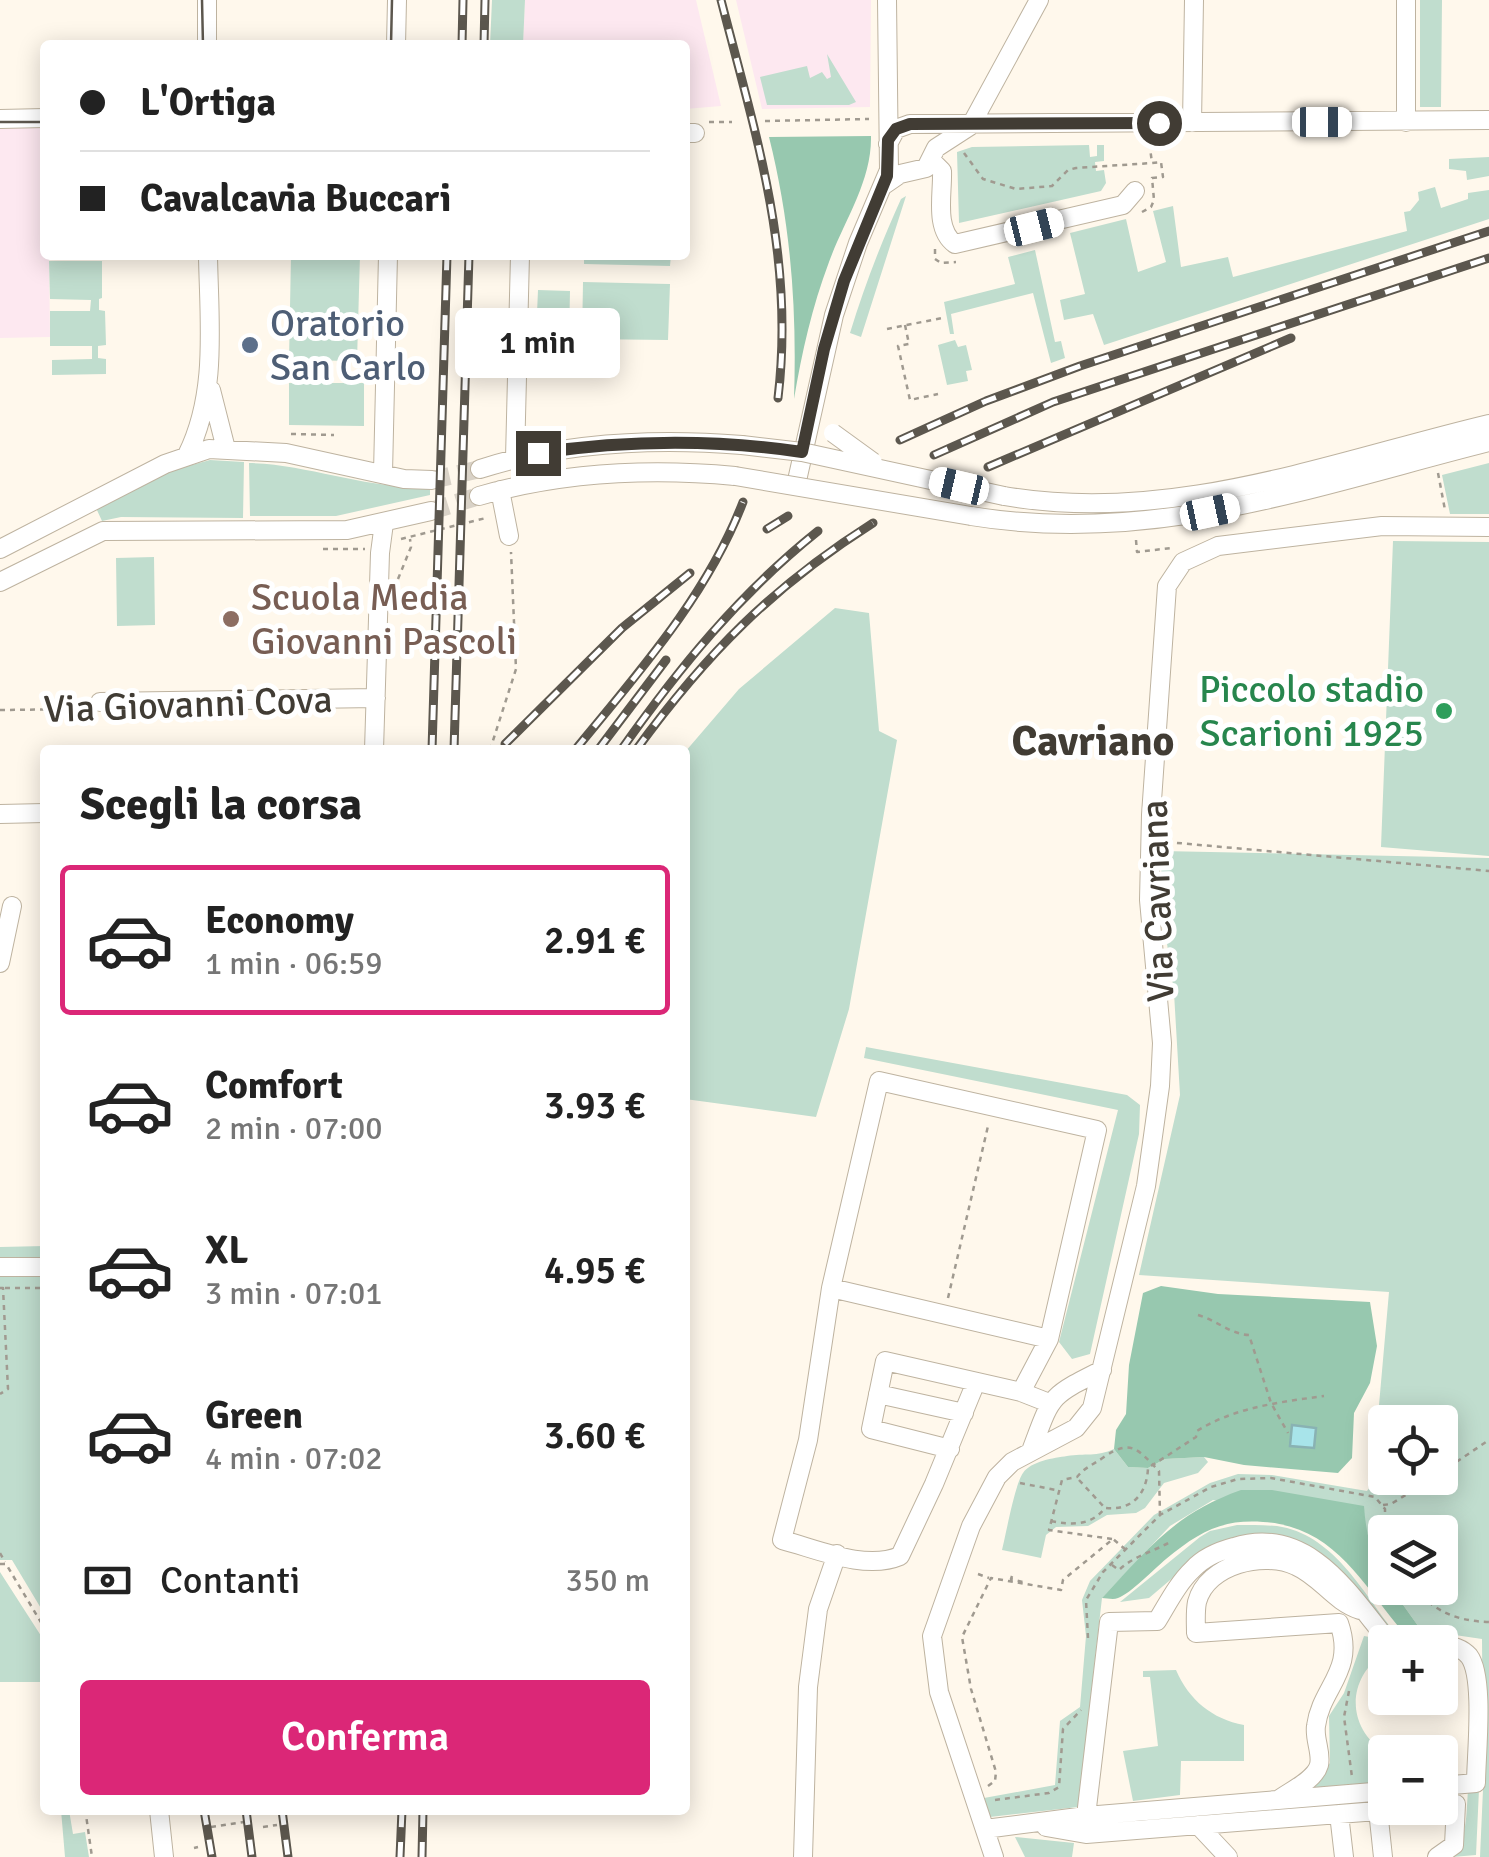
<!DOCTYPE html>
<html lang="it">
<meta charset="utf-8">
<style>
:root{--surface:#fff;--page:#f6f6f6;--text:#222;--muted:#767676;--line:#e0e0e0;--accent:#db2777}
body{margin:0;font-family:Signika,sans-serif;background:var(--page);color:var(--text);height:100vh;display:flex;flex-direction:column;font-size:38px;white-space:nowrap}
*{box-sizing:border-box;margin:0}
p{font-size:32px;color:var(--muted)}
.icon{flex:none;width:55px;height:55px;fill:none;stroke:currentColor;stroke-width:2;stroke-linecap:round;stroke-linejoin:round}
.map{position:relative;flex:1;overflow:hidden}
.details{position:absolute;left:40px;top:745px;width:650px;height:1070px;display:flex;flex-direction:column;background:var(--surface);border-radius:10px;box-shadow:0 5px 25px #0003}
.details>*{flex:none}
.top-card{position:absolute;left:40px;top:40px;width:650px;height:220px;border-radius:10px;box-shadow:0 5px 25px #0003;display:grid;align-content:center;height:220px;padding:0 40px;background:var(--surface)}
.fabs{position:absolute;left:1368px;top:1405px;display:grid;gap:20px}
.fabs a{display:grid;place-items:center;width:90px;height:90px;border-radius:10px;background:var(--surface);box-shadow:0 5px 25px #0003;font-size:50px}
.end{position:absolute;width:45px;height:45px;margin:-22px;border:12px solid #413c34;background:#fff;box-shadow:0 0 0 5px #fff}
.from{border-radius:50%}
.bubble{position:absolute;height:70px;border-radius:10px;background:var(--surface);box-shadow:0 5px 25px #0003;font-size:32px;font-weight:600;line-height:70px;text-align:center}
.car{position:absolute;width:30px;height:60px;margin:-30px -15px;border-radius:12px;box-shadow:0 0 8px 2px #0007;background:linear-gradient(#fff 24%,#345 0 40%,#fff 0 76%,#345 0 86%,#fff 0)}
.top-card b{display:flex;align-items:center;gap:35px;height:95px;font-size:38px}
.top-card b+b{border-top:2px solid var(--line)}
.top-card i{width:25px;height:25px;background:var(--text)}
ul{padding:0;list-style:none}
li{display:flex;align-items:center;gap:30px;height:150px;margin:0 20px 15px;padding:0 20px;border:5px solid transparent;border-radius:10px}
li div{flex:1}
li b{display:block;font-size:38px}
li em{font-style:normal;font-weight:600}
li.active{border-color:var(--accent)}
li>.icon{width:90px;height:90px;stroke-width:1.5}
h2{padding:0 40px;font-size:45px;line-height:120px}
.pay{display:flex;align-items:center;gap:25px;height:110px;padding:0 40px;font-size:38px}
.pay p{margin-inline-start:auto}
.primary-button{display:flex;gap:20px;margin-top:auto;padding:20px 40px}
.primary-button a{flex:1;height:115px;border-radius:10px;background:var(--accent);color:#fff;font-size:40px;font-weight:600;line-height:115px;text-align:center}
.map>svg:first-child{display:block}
.commercial{fill:#fde8f0}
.green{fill:#c0ddce;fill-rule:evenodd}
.forest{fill:#97c8af}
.water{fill:#a8e4ea;stroke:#89b2b3;stroke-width:2.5}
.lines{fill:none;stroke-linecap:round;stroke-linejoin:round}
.minor-tunnel{stroke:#d9d2c7;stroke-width:18;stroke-dasharray:18 9;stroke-linecap:butt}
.minor-casing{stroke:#beb3a0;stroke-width:20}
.path{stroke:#a09a90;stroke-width:2.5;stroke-dasharray:5 5;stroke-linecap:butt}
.minor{stroke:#fff;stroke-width:18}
.tram{stroke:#5c574e;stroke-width:2.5}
.rail-casing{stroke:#5c574e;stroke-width:9}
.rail{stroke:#fff;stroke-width:5;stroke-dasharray:15;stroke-linecap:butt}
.minor-bridge-casing{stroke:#beb3a0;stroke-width:20;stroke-linecap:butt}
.minor-bridge{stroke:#fff;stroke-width:18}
.route{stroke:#413c34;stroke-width:12}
.service-dot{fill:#5c6f8a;stroke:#fff;stroke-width:4}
.education-dot{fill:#8d6e63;stroke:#fff;stroke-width:4}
.leisure-dot{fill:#2e9e5b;stroke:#fff;stroke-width:4}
.labels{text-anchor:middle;stroke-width:10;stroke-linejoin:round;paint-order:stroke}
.service-label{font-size:38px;fill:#4e5e75;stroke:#fff;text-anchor:start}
.education-label{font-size:38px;fill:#785e54;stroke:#fff;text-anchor:start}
.leisure-label{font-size:38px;fill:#27864d;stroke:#fff;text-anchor:end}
.street-label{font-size:38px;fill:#413c34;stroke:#fff}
.quarter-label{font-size:42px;font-weight:bold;fill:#413c34;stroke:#fff}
</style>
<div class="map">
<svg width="1489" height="1857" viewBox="0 0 1489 1857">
<rect width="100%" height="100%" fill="#fff8ec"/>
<path class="commercial" d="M525,0H696L721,106L685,109V45H523Z
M736,0H871L870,107L762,109Z
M45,122V255H49L50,337L0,338V123Z"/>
<path class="green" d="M492,0H525L523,45H490Z
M1420,0H1442L1441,107H1420Z
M827,54L856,102L849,105H767L760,77L807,66L810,78L822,72L827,79L831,77Z
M1089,145L1090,157L1097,156V145H1104V161L1095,162L1096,171L1104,170L1106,183L1101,191L959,223L957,152L972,147Z
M1489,157V176L1467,180L1466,171L1449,169V159Z
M1435,187L1441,208L1468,199V193L1489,190V219L1104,345L1093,314L1064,320L1060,300L1085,294L1070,233L1126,219L1138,272L1166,262L1153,211L1173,206L1181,267L1228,257L1233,277L1407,231L1404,212L1410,211L1419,200L1418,192Z
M906,196L861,337L850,333C864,287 881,243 901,199Z
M1035,250L1055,342L1061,341L1065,358L1051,363L1033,293L951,314L954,334H950L944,302L1015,284L1008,257Z
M291,255H360L357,361L289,360Z
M584,255H671L670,266L584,264Z
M49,261H102V298L99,299V310L105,311L106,345L98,346V358L106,359V374L52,375V360L92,359V346H50V311H90L91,300L50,299Z
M583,282L670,284L668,340L582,339Z
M538,290L570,291L569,338L536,337Z
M955,340L958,347L966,345L972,370L966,371L968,381L947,385L938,345Z
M289,383H364V426L289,425Z
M210,460L244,462L243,518L121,517L102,521L96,508L166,472Z
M249,463C310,464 370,491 430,486V495L336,516H250Z
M1489,463V514H1450L1442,475Z
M1393,541L1489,542V856L1381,847Z
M154,557L155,625L117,626L116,558Z
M835,608L869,613L879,731L897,740L849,1009L816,1117L685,1099V752L739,689Z
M1161,851L1489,858V1857H1480L1483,1789L1482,1639L1421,1630L1391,1588H1440V1532H1385V1578L1376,1562L1365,1526L1213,1500L1170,1526L1102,1598L1078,1807L990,1817L984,1798L1055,1785L1060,1721L1080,1707L1086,1636L1082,1600L1090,1581L1154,1515L1210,1483L1238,1474L1272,1475L1367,1491L1372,1484L1389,1292L1139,1275L1180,1095L1174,993L1162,908ZM1385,1422H1440V1478H1385Z
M866,1047L1127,1095L1140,1105L1139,1134L1090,1354L1072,1359L1059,1342L1118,1110L864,1058Z
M45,1246V1615L12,1560H0V1247Z
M1114,1449L1128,1467L1148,1468L1165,1459L1204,1457L1208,1462L1198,1473L1164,1483L1145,1508L1136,1513L1107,1515L1088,1526L1056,1527L1046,1535L1041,1558L1002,1550C1006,1534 1015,1484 1023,1473C1031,1461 1054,1458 1067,1456C1085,1453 1097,1457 1114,1449Z
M1237,1525C1250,1525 1264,1525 1277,1526C1332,1534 1361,1589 1392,1629H1388L1279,1538L1248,1535L1228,1539L1209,1547L1149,1598L1120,1602L1200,1537L1210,1531Z
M0,1572L45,1642V1691L43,1682H0Z
M1364,1636L1396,1642H1385V1652C1347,1678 1345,1726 1385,1753V1786L1304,1792L1330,1763L1329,1716L1344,1693Z
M1176,1670C1189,1700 1212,1719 1244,1725V1761H1181L1180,1795L1133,1801L1123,1751L1158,1746L1150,1677H1143V1671Z
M1479,1789L1476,1855L1452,1857C1468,1836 1466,1815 1468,1790Z
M61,1810H69L73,1834L85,1832L89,1857H65Z
M1015,1837L1074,1843L1072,1857H1025Z"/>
<path class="forest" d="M871,136C872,181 844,221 829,262C812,307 802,352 794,399C797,309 791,225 769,137Z
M1161,1286L1218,1294L1370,1302L1377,1346L1370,1383L1354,1413L1352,1458L1338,1473L1244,1465L1204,1457L1165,1459L1148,1468L1128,1467L1114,1449L1116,1430L1126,1414L1129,1365L1143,1293Z
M1241,1490H1272L1364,1506C1365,1523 1368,1539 1374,1556C1378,1567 1385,1575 1385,1588H1391L1421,1630L1398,1626C1359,1578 1331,1526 1263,1522C1220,1519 1198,1533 1166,1559C1154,1569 1130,1594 1118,1598C1113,1600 1107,1598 1102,1598C1149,1548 1174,1514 1241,1490Z"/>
<path class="water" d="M1292,1425L1316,1428L1314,1448L1290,1446Z"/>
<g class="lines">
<path class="minor-tunnel" d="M432,480L480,469
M431,511L479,496"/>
<g class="minor-casing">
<path id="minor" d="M207,0V45
M1406,0V122
M396,45L397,0
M0,119L45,118
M1192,123L1194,0
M971,125L1039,0
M685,133H695
M888,144L896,129L910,124L1489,120
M932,161L942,171C943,193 934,229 955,244L1123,205L1135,191
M884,185L900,174L926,168L936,148L970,126
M211,390L226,449
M187,455C218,393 209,322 208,255
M515,458L520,255
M480,469C564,442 654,438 742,445
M383,473L388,255
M796,485L834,315L858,243L889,170L887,0
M500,490L509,536
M479,496C563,472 648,468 735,476
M1004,496C1170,525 1330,462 1489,424
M971,516C1153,546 1315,486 1489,442
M0,549L165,464L209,449L286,453L404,479L432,480
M0,582L103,531L347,530L431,511
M100,702L376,698
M374,750L380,553L384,523
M0,814L45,813
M0,963L12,906
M0,1267H45
M831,1288L1049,1339
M976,1382L934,1484L900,1556C865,1571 817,1549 782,1540L808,1440L831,1288L879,1081L1097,1130L1049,1339L1021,1392
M878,1394L964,1413
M950,1449L871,1429L885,1361L1021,1392L1049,1403
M1031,1451C1052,1395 1048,1397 1102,1370
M1440,1644C1451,1646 1461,1647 1469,1656C1485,1677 1476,1756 1476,1783L1440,1786
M1278,1800C1290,1791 1315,1780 1319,1765C1322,1753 1314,1739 1316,1726C1321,1687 1356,1671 1339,1623L1196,1633C1196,1624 1195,1612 1197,1602C1207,1564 1264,1551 1296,1566C1321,1577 1333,1601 1360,1610
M159,1810L164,1857
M1378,1810L1383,1857
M1339,1814L1344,1857
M1086,1816L1109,1622L1157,1621C1168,1603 1178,1583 1193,1569C1204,1557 1219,1551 1234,1547C1305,1525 1346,1588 1384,1636L1427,1642
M1198,1825L1228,1857
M1046,1827L1086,1834L1415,1808
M985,1829L1086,1816L1385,1791
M803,1857L808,1687L818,1609L837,1554
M994,1857L939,1692L932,1636L971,1526L997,1477L1012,1462L1076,1428L1092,1408L1146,1186L1160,1086L1162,1043L1149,900L1151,815L1167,586L1183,562L1218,546L1382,526L1489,527
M1437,1857L1454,1845L1456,1804L1440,1805"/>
</g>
<path class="path" d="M765,121L869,119
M709,122H732
M964,153L983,179L1016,189L1052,186L1068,170L1076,168L1152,163
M1142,212L1151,207L1154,200L1152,178L1163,177L1161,162L1152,163L1149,140
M935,249V259L941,263L956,262
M905,325L909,344L898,346L910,400L938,394
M887,329L942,318
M291,434L334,435
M1438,473L1445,510
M401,539L486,518
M1136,540L1137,552L1171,548
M323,549H365
M398,579L411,547L410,539
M0,710L86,709
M490,750L516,669L511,552
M1167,842L1489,871
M0,1288H3L8,1389L0,1394
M5,1288H45
M948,1298L988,1126
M1198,1315C1216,1320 1230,1334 1249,1335L1271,1403L1288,1433
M1440,1473L1489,1440
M1079,1480L1104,1507
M1020,1483L1056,1490
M1383,1505L1391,1504L1433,1478
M1051,1521C1072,1525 1091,1526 1105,1508C1133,1511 1147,1493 1148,1468L1196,1437L1197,1431C1235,1407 1281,1402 1324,1396
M1112,1539L1049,1530L1062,1480L1077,1477C1085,1467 1093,1465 1104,1457C1132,1438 1138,1450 1159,1471L1160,1515
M0,1553L5,1562
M0,1564H6L45,1629
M1112,1565L1119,1570C1135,1555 1153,1552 1172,1541
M978,1574L989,1578
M1012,1576L1011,1579L1023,1582
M1414,1588C1436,1612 1456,1621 1489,1622
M1088,1638L1086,1600L1103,1572L1160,1515L1211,1487L1238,1479L1271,1478L1375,1497L1385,1509V1539
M1349,1691L1344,1717L1352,1777
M988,1786L995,1781L996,1772L971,1689L962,1637L991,1578L1061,1590L1063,1580L1113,1539L1126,1550
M995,1800L1049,1793L1059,1787L1063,1729L1081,1710
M89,1810L86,1815L92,1857
M211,1827L244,1822
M263,1827L277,1825
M194,1848L198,1847"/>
<use href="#minor" class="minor"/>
<path class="tram" d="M202,0L203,45
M391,45L392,0
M0,122H45"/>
<g class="rail-casing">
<path id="rail" d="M721,0C756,136 795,255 778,398
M462,45L463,0
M484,45L485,0
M900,440L986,401L1080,366L1489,231
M934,455L1053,402L1489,258
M988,467L1291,338
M767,529L788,516
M505,744L622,628L690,573
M432,750L447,255
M454,750L469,255
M575,750C638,673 707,596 743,502
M598,750L666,660
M621,750C679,668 739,594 818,531
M636,750C706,654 772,587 873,523
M204,1810L212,1857
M246,1810L252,1857
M282,1810L288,1857
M400,1857L402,1810
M422,1857L423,1810"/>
</g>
<use href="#rail" class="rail"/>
<g class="minor-bridge-casing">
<path id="minor-bridge" d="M833,433L873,462
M742,445L802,452L1004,496
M735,476L971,516"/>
</g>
<use href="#minor-bridge" class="minor-bridge"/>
</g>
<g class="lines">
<path class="route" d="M538,453C626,440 714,439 802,452L824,349L844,281L887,176L888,140L896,129L910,124L1159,123"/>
</g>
<circle class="service-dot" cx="250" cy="345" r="10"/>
<circle class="education-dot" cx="231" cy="619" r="10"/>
<circle class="leisure-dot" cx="1444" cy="711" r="10"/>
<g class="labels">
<g class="service-label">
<text x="270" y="336">Oratorio<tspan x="270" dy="44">San Carlo</tspan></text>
</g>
<g class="education-label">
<text x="251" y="610">Scuola Media<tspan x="251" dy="44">Giovanni Pascoli</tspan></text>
</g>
<g class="leisure-label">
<text x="1424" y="702">Piccolo stadio<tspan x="1424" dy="44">Scarioni 1925</tspan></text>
</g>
<g class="street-label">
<text transform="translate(188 704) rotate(-2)" y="13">Via Giovanni Cova</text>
<text transform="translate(1157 901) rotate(-92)" y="13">Via Cavriana</text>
</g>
<g class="quarter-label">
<text x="1093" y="755">Cavriano</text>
</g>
</g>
</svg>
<div class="fabs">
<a><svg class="icon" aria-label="locate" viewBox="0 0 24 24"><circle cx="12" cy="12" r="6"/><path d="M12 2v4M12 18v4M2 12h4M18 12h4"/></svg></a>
<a><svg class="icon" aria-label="layers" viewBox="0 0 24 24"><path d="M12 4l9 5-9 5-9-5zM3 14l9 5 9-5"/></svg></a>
<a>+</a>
<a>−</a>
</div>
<i class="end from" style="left:1159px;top:123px"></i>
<i class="end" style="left:538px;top:453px"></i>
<div class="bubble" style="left:455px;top:308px;width:165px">1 min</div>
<i class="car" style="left:1322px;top:122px;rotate:90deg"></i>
<i class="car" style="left:1034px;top:227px;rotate:76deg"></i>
<i class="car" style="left:959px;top:486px;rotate:283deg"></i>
<i class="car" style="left:1210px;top:512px;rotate:78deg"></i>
<div class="top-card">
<b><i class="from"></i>L'Ortiga</b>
<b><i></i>Cavalcavia Buccari</b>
</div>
<section class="details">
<h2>Scegli la corsa</h2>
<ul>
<li class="active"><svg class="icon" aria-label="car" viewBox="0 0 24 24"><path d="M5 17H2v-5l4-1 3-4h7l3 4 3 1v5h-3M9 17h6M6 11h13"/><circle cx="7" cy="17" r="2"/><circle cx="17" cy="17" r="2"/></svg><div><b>Economy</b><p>1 min · 06:59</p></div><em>2.91 €</em></li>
<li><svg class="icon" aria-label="car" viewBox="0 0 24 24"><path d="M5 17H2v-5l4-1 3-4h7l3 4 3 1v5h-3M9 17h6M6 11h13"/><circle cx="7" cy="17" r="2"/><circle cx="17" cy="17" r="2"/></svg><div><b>Comfort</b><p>2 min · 07:00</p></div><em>3.93 €</em></li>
<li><svg class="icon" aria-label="car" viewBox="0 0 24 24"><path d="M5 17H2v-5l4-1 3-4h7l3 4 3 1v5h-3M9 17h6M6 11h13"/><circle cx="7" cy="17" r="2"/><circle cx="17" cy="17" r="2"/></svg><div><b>XL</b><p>3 min · 07:01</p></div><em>4.95 €</em></li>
<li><svg class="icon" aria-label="car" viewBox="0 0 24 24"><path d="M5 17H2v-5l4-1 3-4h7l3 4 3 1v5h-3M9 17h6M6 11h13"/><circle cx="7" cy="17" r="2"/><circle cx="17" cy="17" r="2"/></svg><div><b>Green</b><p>4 min · 07:02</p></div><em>3.60 €</em></li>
</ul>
<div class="pay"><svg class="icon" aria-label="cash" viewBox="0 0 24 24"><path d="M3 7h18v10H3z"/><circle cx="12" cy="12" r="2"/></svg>Contanti<p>350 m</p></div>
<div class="primary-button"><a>Conferma</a></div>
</section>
</div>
